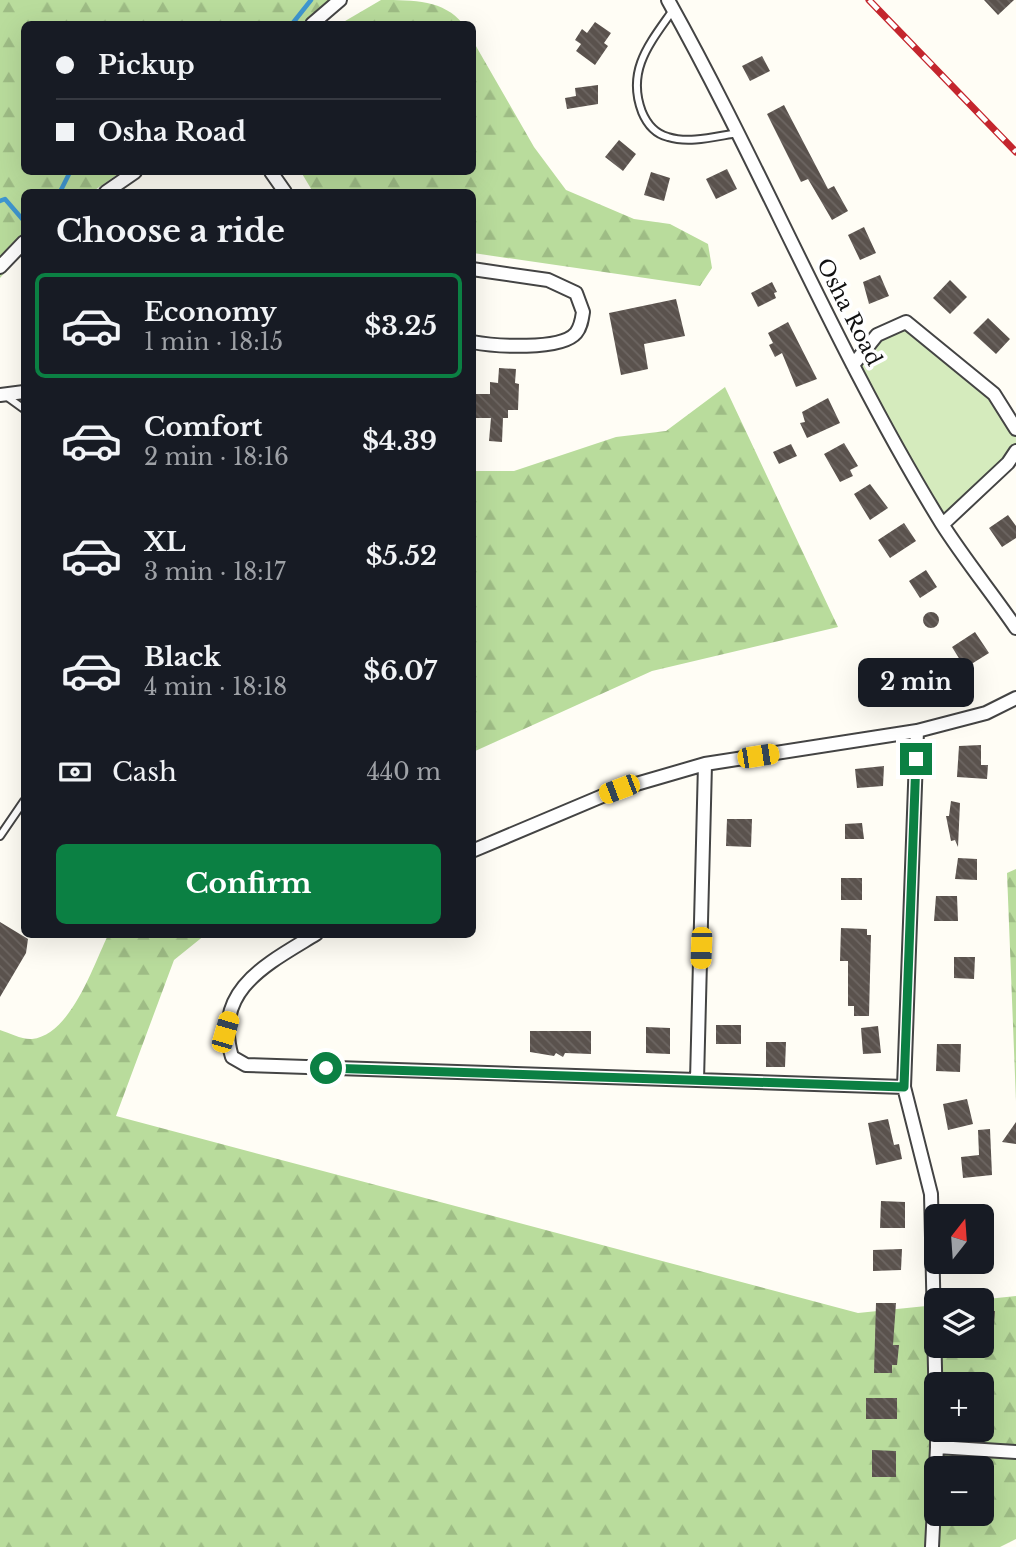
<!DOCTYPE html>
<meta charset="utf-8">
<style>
:root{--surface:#171b24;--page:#242831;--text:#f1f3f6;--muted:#9ea1a6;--line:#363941;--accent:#0b8043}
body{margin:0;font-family:"Libre Baskerville",serif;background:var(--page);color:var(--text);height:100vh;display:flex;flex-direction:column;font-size:26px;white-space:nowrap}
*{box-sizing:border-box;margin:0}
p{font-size:23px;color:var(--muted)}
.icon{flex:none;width:38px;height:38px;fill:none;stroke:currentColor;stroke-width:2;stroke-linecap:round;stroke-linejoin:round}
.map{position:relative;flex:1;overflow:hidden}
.drawer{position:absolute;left:21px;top:189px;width:455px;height:749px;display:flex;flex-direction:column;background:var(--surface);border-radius:10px;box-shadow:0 7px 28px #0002}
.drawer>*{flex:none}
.banner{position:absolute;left:21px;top:21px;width:455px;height:154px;border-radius:10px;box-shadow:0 7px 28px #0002;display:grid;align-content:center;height:154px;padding:0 35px;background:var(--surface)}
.needle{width:46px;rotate:17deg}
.buttons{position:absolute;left:924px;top:1204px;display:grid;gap:14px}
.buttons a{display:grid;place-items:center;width:70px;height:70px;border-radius:10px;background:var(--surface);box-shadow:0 7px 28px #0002;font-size:35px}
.end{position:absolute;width:32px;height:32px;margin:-16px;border:9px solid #0b8043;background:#fff;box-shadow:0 0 0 4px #fff}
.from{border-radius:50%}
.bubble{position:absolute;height:49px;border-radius:10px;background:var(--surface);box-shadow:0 7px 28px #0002;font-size:23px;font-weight:700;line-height:49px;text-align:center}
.car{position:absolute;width:21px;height:42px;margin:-21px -10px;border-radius:9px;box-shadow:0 0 5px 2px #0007;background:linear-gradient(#f5c518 24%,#345 0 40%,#f5c518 0 76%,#345 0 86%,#f5c518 0)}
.banner b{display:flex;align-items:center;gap:24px;height:66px;font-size:26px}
.banner b+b{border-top:2px solid var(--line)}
.banner i{width:18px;height:18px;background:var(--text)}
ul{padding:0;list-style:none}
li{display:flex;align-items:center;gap:21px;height:105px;margin:0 14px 10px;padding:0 21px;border:4px solid transparent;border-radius:10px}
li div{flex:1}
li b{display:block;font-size:26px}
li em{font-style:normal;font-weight:700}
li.current{border-color:var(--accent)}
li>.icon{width:63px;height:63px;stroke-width:1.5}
h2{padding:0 35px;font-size:32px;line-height:84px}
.pay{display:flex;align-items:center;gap:18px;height:77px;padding:0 35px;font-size:26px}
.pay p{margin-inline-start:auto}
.primary-button{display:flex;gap:14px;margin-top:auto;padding:14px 35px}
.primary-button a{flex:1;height:80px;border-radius:10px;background:var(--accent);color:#fff;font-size:28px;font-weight:700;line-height:80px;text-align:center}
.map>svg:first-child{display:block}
.forest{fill:url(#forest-firs);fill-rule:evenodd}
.park{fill:#d5ebbd}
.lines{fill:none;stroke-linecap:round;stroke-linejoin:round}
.stream{stroke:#3f96cf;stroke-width:4.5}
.building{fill:url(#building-back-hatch)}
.service-casing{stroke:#444;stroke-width:10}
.minor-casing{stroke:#444;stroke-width:16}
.service{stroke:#fff;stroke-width:6}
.minor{stroke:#fff;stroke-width:12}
.rail-casing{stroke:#c4262e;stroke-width:7}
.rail{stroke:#fff;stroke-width:4.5;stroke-dasharray:13;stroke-linecap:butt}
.route{stroke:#0b8043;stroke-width:9}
.labels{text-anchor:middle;stroke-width:7;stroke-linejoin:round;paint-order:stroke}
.street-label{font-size:21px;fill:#111;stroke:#fff}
</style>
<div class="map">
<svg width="1016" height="1547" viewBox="0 0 1016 1547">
<defs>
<pattern id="forest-firs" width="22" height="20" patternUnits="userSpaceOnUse" patternTransform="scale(1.75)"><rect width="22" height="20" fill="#b9dc9c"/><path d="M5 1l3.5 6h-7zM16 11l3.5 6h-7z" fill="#9ebc85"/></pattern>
<pattern id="building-back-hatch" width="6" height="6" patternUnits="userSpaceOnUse" patternTransform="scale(1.75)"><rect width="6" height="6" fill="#5a524d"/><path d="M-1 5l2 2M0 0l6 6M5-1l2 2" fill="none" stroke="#6d6662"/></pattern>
</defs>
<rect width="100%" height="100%" fill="#fffdf5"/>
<path class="forest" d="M0,0H331L303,24H24V172H121L92,192H24V250L0,278Z
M381,0C414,0 444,0 463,24H340Z
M473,41L534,147L566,190L634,219L670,224L708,244L712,268L700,286L473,253L472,192H313L301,172H472Z
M725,387L838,627L652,671L473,752V471H514L616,437L666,431Z
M1016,869V1101L1007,873Z
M108,935H205L174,960L116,1116L858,1313L936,1305V1346H982V1300H978L1016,1296V1539L1000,1547H0V1030C9,1033 23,1040 32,1039C71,1035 94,964 108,935ZM936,1384H982V1430H936ZM936,1468H982V1514H936Z"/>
<path class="park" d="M906,322L994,394L1016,429V451L943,524L853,365L877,335Z"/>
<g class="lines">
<path class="stream" d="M292,24L311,0
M60,192L70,172
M0,201L5,199L24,221"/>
</g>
<path class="building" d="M984,0H1014L998,15Z
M595,22L611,33L604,43L608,46L595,65L576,51L581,44L575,40L582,29L587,33Z
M762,56L770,71L750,81L742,66Z
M598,85V104L567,109L565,98L576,96L575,88Z
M784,105L828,189L834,186L848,211L832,220L808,179L801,182L767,114Z
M619,140L636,154L623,171L605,157Z
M727,169L737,189L716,199L706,179Z
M651,172L670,178L664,201L644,195Z
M864,227L876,253L860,260L848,235Z
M880,275L889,296L869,304L863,282Z
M950,280L967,297L950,314L933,298Z
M772,282L777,292L774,293L776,298L758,307L751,293Z
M676,299L685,336L644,344L648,369L621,375L609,313Z
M988,318L1010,339L996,354L973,333Z
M788,322L817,379L796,387L782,353L775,357L769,345L773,343L768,333Z
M499,368L516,369L515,383L519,384L518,410H508V418H503L502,442L489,441L491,418H473V394H490V382L498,383Z
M828,398L840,423L807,438L800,423L805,422L802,412Z
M844,443L858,466L850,470L853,476L840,482L824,454Z
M791,444L797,456L779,464L773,452Z
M870,484L888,508L870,520L854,494Z
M1008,515L1016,526V538L1002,547L989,528Z
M904,523L916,541L890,558L878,540Z
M926,570L937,587L920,598L909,581Z
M923 620a8 8 0 1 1 16 0a8 8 0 1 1-16 0Z
M975,632L989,653L965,668L952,647Z
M926,671L933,694L907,702L900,678Z
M981,745V765H988L987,779L957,777L959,746Z
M884,766L883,786L857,788L855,769Z
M951,801L960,803L958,847L955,840L951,841L946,816H949Z
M727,819H752L751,847L726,846Z
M862,823L864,839H845V824Z
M958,858L977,859V880L955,879Z
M841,878H862V900H841Z
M936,896H957L958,921H934Z
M0,922L28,939L26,953L0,997Z
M841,928L867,929V935H871L869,1016H854V1006H848V961H840Z
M954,957H975L974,979L954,978Z
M716,1025H741V1044H716Z
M878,1026L881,1053L863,1054L861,1028Z
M646,1027L670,1028V1054L646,1053Z
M530,1031H591V1054L565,1053L563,1057L556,1053L554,1056L530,1052Z
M766,1042H786L785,1067H766Z
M937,1044H961L960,1072L936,1071Z
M967,1099L973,1124L948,1130L943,1104Z
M888,1119L894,1145L899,1144L902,1159L876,1165L868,1123Z
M1016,1122V1144L1002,1142Z
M990,1129L992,1175L963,1178L961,1157L979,1155L978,1130Z
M881,1201L905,1202V1228H880Z
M902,1249L901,1270L873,1271V1250Z
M876,1303H896L893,1345H899L897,1365H892V1373H874Z
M982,1310L995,1311L993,1338L982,1337Z
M866,1398H897V1419H866Z
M872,1450L896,1451V1477H872Z"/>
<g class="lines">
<g class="service-casing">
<path id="service" d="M673,10C650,43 626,70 642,112C647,124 656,134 668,137C690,144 717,136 738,133
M6,396L24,409
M0,836L24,801"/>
</g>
<g class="minor-casing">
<path id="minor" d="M668,0C764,172 838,356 942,524C965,560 992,593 1016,628
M312,24L340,0
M271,172L285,192
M106,192L135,172
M0,267L24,242
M472,269L548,280L576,293L583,312C582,319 581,327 576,333C561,351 494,346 472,342
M853,365L877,335L906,322L994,394L1016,429
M0,395L24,392
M943,524L1008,463L1016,451
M472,851L619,789L705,764L917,731
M316,934C267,964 212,990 232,1057L246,1065L904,1087
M697,1080L705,764
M936,1412L931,1194L904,1087L917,731L986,713L1016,698
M937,1430V1447L1016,1452
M932,1547L937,1447"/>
</g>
<use href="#service" class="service"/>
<use href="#minor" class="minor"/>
<g class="rail-casing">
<path id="rail" d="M869,0L1016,152"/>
</g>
<use href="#rail" class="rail"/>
</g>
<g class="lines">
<path class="route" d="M326,1068L904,1087L916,759"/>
</g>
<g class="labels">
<g class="street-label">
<text transform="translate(849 312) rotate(63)" y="7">Osha Road</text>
</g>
</g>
</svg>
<div class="buttons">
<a><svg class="needle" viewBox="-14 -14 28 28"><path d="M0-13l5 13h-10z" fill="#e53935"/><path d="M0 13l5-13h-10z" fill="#9ea1a6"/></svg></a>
<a><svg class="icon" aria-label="layers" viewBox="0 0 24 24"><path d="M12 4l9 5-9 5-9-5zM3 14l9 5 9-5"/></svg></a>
<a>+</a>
<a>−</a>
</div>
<i class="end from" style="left:326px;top:1068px"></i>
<i class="end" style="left:916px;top:759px"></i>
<div class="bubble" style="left:858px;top:658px;width:116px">2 min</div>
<i class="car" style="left:758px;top:756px;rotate:81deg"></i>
<i class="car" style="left:619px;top:789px;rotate:249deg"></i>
<i class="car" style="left:701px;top:948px;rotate:182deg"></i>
<i class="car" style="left:225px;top:1032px;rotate:16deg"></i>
<div class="banner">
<b><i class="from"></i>Pickup</b>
<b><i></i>Osha Road</b>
</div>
<section class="drawer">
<h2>Choose a ride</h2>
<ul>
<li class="current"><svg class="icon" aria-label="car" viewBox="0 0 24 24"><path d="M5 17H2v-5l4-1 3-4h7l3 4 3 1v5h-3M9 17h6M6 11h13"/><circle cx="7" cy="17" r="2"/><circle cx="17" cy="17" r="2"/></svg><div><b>Economy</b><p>1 min · 18:15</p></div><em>$3.25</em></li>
<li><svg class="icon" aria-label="car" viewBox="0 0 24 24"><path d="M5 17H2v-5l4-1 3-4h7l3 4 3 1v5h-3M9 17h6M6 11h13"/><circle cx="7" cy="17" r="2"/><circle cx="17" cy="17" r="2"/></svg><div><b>Comfort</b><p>2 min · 18:16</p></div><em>$4.39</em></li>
<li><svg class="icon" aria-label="car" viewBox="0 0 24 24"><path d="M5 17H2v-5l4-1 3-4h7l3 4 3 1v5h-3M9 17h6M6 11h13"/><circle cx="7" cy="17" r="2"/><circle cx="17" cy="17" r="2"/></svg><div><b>XL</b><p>3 min · 18:17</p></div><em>$5.52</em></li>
<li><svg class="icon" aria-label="car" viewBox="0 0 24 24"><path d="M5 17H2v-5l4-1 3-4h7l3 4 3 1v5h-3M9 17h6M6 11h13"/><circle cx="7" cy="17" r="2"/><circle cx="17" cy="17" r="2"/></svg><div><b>Black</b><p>4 min · 18:18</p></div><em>$6.07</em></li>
</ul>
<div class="pay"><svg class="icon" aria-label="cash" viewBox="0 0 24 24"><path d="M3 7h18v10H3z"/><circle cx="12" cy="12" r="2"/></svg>Cash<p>440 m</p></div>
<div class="primary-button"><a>Confirm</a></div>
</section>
</div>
